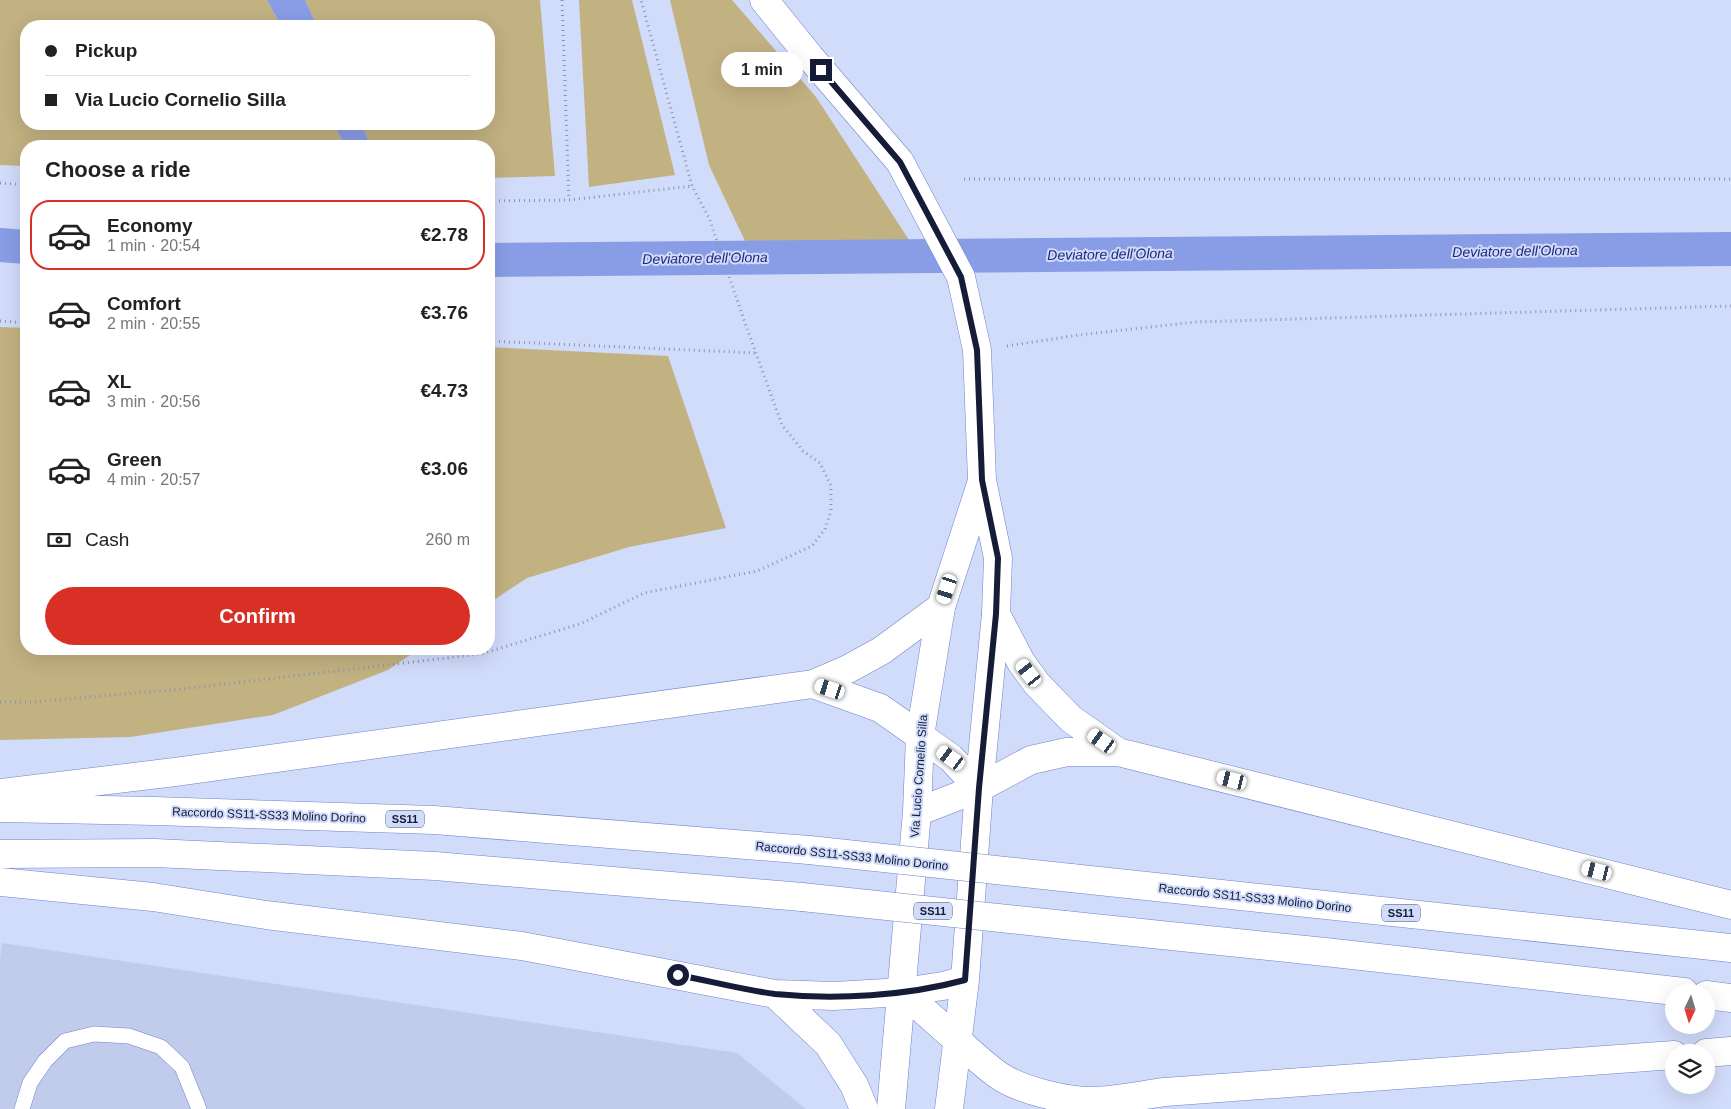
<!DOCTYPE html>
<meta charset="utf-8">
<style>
:root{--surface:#fff;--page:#f2f2f2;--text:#222;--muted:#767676;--line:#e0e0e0;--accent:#d93025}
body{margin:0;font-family:Helvetica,sans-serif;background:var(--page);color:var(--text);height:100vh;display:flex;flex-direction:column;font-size:19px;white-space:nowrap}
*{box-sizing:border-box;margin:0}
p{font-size:16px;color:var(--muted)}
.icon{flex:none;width:28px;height:28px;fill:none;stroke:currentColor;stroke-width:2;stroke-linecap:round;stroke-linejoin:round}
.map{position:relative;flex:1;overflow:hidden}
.panel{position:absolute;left:20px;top:140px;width:475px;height:515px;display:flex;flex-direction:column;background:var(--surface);border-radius:20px;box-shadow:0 5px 20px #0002}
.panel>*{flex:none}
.top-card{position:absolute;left:20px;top:20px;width:475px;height:110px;border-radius:20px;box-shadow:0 5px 20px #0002;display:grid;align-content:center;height:110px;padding:0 25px;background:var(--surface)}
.needle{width:32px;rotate:184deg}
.tools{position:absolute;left:1665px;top:984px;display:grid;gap:10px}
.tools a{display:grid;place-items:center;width:50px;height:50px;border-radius:50%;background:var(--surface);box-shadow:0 5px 20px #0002;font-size:25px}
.end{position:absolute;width:22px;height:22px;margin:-11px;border:6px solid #151c38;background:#fff;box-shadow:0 0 0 2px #fff}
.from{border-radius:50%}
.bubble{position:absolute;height:35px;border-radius:18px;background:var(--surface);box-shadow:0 5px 20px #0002;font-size:16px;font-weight:700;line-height:35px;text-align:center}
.car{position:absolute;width:15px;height:30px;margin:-15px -8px;border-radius:6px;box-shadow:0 0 4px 1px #0007;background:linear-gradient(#fff 24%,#345 0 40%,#fff 0 76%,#345 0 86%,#fff 0)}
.top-card b{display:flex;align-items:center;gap:18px;height:48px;font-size:19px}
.top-card b+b{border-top:1px solid var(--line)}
.top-card i{width:12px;height:12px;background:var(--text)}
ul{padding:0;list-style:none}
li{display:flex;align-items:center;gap:15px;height:70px;margin:0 10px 8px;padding:0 15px;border:2px solid transparent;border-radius:20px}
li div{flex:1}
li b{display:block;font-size:19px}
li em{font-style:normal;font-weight:700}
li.current{border-color:var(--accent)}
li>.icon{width:45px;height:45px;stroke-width:1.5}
h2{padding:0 25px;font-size:22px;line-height:60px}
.pay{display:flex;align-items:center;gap:12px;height:55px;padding:0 25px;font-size:19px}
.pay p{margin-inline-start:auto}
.action{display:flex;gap:10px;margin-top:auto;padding:10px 25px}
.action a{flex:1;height:58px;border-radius:30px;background:var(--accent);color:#fff;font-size:20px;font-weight:700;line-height:58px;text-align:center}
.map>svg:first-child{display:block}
.built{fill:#c1cced}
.green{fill:#c2b181}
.water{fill:#899de6}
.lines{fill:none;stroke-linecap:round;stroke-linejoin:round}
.canal{stroke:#899de6;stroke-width:34}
.lane-casing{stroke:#7083ca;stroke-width:16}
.secondary-casing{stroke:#7083ca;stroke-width:29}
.highway-casing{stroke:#7083ca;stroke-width:29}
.path{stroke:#8c94b2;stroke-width:3;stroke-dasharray:1 4;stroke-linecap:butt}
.lane{stroke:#fff;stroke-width:15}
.secondary{stroke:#fff;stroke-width:28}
.highway{stroke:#fff;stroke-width:28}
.highway-bridge-casing{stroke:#7083ca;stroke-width:29;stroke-linecap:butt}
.highway-bridge{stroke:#fff;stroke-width:28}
.route{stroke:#151c38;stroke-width:6}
.labels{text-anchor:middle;stroke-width:4;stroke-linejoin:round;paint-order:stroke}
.shield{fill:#d1dbfa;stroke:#4d5572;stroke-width:1}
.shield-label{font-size:11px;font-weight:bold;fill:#151c38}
.street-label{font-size:12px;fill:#151c38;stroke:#d1dbfa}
.water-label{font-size:14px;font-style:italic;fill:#1f287b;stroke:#d1dbfa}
</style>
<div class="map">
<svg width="1731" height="1109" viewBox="0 0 1731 1109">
<rect width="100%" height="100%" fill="#d1dbfa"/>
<path class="built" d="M2,943L737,1053L806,1109H0V959Z"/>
<path class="green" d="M0,0H267L281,26H26V124H333L345,146H26V166L0,165Z
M305,0H540L555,176L489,178V146H371L361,124H489V26H317Z
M579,0H632L675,175L589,187Z
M670,0H732L816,97L911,243L745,241L709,165Z
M0,327L26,328V649H419L388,670L273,715L130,737L0,740Z
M489,347L668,356L726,528L629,547L527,578L489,603Z"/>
<path class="water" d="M267,0H305L317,26H281Z
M333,124H361L371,146H345Z"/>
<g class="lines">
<path class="canal" d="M0,245L26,247
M489,260L1731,249"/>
<g class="lane-casing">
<path id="lane" d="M22,1109L30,1083L45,1061L65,1041L94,1034L129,1036L161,1047L182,1067L199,1109"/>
</g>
<g class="secondary-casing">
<path id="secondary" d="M764,0L810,57L900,162L961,277L977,350L982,480L998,558L996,614L979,788L965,980L949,1109
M920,736L951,758L979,788
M917,812L979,788
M903,992L957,1040
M903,992L943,986L965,980
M891,1109L917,812L920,736L941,607L982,481"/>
</g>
<g class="highway-casing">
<path id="highway" d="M996,614L1021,662L1037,684L1071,719L1118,752
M813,684L880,708L920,736
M979,788L1031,760L1067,752H1118L1731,905
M0,793L175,772L813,684L848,669L881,651L941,607
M0,808L155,811L434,820L809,850
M0,854L155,853L435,866L802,897
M1071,878L1731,948
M0,882L153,897L266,915L522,946L775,994L834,996L903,992
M1065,925L1325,952L1684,992
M775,994L828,1044L854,1085L864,1109
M1706,995L1731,998
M957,1040C971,1053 985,1066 1001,1077C1024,1091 1066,1101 1093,1101C1115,1101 1142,1095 1165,1092L1674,1055
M1706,1053L1731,1051"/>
</g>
<path class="path" d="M562,0L569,200
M964,179H1731
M0,183L26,185
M489,201L569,200L692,186
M0,321L26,323
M489,341L756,353
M1007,346L1079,335L1195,322L1731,306
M0,702H33L182,689L481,654L580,624L644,593L757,571L812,546L825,529L831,511V486L820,463L803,451L782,425L744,320L709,218L692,186L641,0"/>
<use href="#lane" class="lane"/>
<use href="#secondary" class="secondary"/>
<use href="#highway" class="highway"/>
<g class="highway-bridge-casing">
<path id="highway-bridge" d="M809,850L1071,878
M802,897L1065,925"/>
</g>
<use href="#highway-bridge" class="highway-bridge"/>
</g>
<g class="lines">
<path class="route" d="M678,975C710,981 743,990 775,994C836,1000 906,996 965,980L979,788L996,614L998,558L982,480L977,350L961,277L900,162L821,70"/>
</g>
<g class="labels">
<g class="shield">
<rect x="386" y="810.5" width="38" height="17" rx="4"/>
<rect x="914" y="902.5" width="38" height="17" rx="4"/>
<rect x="1382" y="904.5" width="38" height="17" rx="4"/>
</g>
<g class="shield-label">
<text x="405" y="823">SS11</text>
<text x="933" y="915">SS11</text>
<text x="1401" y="917">SS11</text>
</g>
<g class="street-label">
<text transform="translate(919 776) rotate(-86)" y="4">Via Lucio Cornelio Silla</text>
<text transform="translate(269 815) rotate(2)" y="4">Raccordo SS11-SS33 Molino Dorino</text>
<text transform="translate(852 856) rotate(6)" y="4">Raccordo SS11-SS33 Molino Dorino</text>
<text transform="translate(1255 898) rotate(6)" y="4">Raccordo SS11-SS33 Molino Dorino</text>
</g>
<g class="water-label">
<text transform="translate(1515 251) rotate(-1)" y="5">Deviatore dell'Olona</text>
<text transform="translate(1110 254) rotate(-1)" y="5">Deviatore dell'Olona</text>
<text transform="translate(705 258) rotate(-1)" y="5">Deviatore dell'Olona</text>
</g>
</g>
</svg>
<div class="tools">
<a><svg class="needle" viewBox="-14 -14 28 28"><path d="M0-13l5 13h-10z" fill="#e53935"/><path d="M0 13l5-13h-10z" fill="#767676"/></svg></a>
<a><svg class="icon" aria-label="layers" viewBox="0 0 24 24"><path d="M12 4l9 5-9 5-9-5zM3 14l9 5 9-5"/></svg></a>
</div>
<i class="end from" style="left:678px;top:975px"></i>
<i class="end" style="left:821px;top:70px"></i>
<div class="bubble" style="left:721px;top:52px;width:82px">1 min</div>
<i class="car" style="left:947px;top:589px;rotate:198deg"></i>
<i class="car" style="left:1029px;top:673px;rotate:322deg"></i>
<i class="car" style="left:830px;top:689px;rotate:288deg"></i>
<i class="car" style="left:1102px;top:741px;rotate:305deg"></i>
<i class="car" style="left:951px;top:758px;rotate:306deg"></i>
<i class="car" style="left:1232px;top:780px;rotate:284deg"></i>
<i class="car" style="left:1597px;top:871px;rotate:284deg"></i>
<div class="top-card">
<b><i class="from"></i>Pickup</b>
<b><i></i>Via Lucio Cornelio Silla</b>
</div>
<section class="panel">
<h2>Choose a ride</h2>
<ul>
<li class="current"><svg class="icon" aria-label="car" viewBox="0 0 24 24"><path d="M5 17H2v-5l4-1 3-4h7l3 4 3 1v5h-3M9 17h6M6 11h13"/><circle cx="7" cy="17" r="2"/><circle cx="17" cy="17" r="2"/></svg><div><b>Economy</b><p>1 min · 20:54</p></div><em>€2.78</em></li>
<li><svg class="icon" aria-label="car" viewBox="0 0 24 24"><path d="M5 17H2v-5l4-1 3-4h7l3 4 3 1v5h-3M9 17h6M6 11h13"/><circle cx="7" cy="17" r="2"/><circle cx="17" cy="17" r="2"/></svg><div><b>Comfort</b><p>2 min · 20:55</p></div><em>€3.76</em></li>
<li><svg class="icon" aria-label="car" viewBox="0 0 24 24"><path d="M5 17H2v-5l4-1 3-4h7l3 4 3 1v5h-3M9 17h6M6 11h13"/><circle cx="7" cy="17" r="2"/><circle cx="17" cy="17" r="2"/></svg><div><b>XL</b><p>3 min · 20:56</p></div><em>€4.73</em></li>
<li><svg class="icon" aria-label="car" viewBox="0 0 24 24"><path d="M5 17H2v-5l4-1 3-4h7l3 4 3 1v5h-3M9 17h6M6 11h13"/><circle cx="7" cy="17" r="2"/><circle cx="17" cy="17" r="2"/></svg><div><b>Green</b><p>4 min · 20:57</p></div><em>€3.06</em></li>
</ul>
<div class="pay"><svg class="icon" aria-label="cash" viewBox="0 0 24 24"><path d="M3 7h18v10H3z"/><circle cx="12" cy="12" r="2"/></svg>Cash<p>260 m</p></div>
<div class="action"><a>Confirm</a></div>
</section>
</div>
